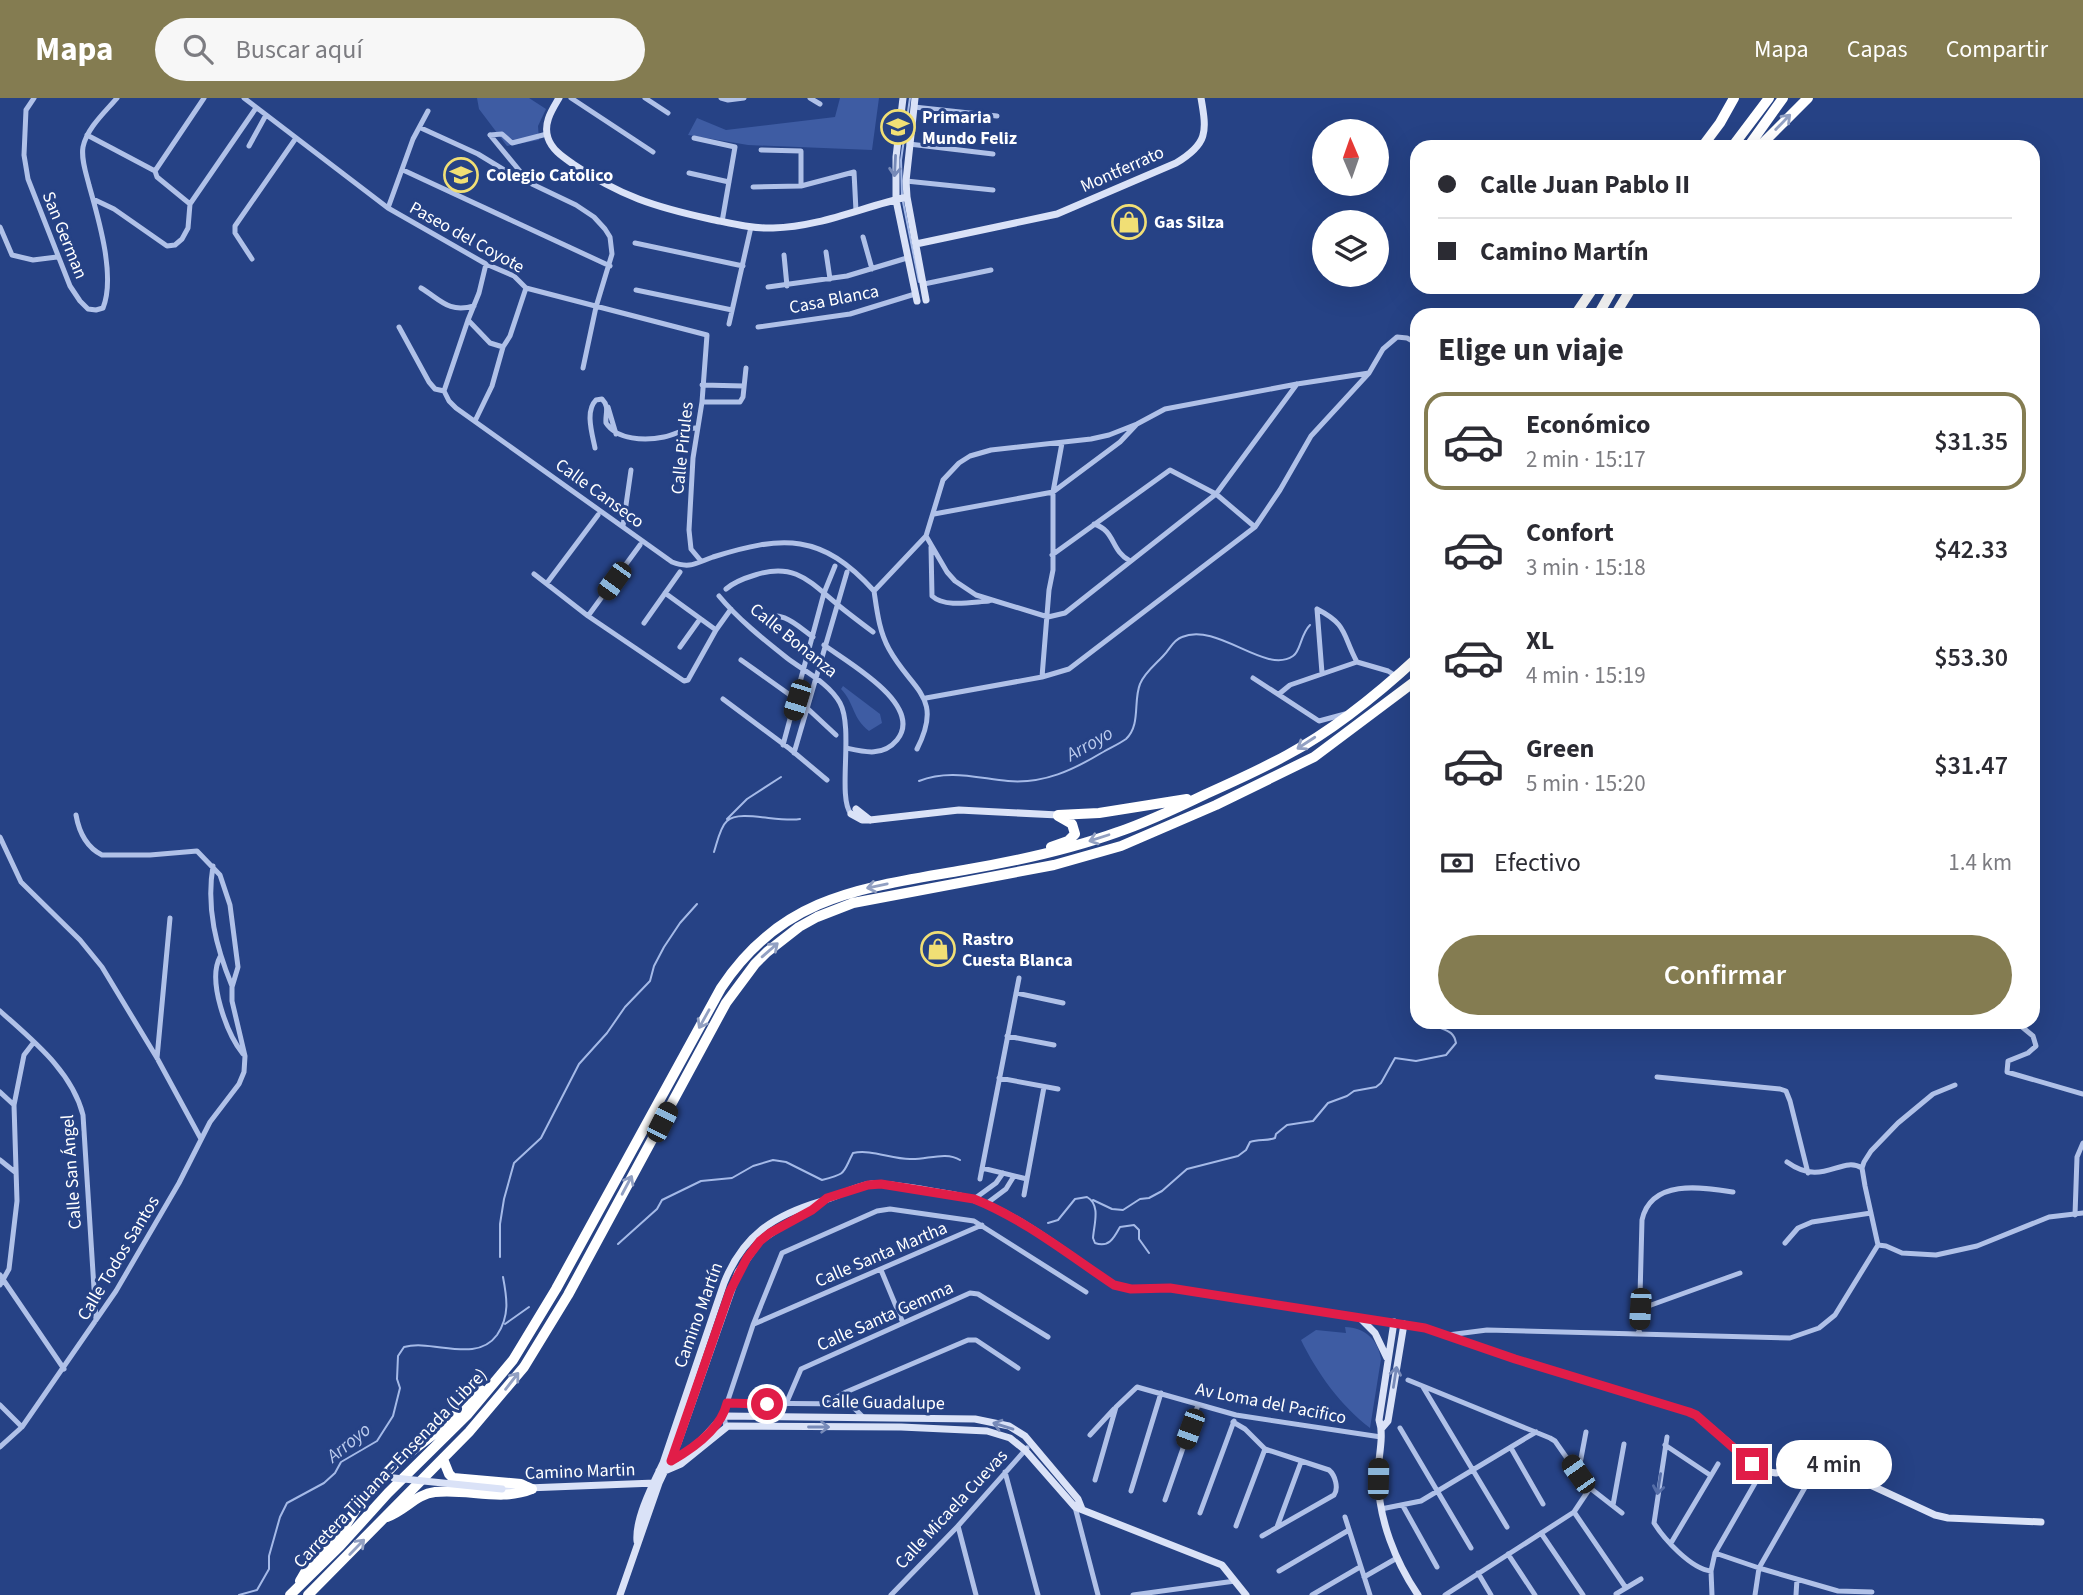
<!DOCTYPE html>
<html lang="es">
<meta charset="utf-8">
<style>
:root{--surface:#fff;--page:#f7f7f7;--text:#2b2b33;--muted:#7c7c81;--line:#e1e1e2;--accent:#847c51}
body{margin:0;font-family:"Source Sans 3",sans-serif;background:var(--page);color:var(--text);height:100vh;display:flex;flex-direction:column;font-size:26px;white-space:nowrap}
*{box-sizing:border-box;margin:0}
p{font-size:23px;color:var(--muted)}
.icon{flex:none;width:38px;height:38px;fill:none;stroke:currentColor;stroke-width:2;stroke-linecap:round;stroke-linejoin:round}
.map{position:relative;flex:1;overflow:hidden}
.side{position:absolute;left:1410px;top:210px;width:630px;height:721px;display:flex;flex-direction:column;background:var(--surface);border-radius:21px;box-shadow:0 7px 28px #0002}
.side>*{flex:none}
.banner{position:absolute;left:1410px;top:42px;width:630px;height:154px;border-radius:21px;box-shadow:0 7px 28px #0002;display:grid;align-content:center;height:154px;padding:0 28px;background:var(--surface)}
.needle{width:46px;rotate:358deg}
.controls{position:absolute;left:1312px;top:21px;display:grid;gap:14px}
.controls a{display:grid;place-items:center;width:77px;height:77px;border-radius:50%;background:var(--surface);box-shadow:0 7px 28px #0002;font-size:35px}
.end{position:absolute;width:32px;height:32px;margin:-16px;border:9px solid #e11d48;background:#fff;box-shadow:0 0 0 4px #fff}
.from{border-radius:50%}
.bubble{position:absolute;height:49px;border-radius:24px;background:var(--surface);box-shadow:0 7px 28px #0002;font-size:23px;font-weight:600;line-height:49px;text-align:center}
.car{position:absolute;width:21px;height:42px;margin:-21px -10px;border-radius:9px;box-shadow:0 0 5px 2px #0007;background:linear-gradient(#222 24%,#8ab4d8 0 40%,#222 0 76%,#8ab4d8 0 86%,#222 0)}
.banner b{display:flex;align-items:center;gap:24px;height:66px;font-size:26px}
.banner b+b{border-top:2px solid var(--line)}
.banner i{width:18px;height:18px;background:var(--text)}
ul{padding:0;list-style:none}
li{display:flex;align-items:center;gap:21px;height:98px;margin:0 14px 10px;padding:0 14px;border:4px solid transparent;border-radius:21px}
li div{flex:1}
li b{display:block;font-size:26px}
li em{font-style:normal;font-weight:600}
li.selected{border-color:var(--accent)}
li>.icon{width:63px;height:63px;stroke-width:1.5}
h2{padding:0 28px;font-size:32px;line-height:84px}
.pay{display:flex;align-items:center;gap:18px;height:77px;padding:0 28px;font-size:26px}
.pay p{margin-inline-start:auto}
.button{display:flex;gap:14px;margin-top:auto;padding:14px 28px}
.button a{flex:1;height:80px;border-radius:42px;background:var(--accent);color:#fff;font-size:28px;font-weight:600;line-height:80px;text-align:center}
header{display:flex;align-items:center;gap:42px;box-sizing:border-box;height:98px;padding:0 35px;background:var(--accent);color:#fff}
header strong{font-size:33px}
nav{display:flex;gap:38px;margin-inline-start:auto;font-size:24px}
.search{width:490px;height:63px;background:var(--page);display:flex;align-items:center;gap:18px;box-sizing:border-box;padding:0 24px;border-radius:38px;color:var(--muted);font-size:26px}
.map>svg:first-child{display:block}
.green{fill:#3e5ca3}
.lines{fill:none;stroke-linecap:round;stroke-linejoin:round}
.stream{stroke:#a5bae8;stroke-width:2}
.street{stroke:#b0c1e8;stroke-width:5}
.secondary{stroke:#dae2f7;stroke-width:7}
.highway{stroke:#fff;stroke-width:10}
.secondary-bridge{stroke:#dae2f7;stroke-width:7}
.oneway{stroke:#92a0c2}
.oneway2{stroke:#778ab8}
.oneway3{stroke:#566ea8}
.route{stroke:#e11d48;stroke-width:9}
.labels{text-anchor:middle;stroke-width:6;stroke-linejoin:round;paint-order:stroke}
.poi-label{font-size:18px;font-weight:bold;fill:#fff;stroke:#264285;text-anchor:start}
.street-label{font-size:18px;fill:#fff;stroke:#264285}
.water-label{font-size:19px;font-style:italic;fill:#bcccef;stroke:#264285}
</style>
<header>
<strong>Mapa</strong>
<div class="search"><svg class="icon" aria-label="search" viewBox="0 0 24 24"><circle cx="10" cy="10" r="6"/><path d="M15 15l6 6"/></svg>Buscar aquí</div>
<nav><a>Mapa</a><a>Capas</a><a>Compartir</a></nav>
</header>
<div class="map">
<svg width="2083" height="1497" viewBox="0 0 2083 1497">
<rect width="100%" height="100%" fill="#264285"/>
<path class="green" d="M477,0H529L546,11L538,28L539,42L507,48L479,11Z
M840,0H879L872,52L748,47L688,37L697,20L726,32L835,19Z
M843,588L880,616L882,625L869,633C852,620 855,606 841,591Z
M1345,1229C1365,1230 1378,1241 1381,1261L1370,1330C1341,1308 1317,1275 1301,1242L1316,1232L1346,1235Z"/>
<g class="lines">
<path class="stream" d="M902,98L901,62L910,0
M903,104L919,184
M919,683C949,671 977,680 1008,683C1044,686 1073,672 1103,654C1110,650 1119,646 1126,641C1141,627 1133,603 1140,586C1144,575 1156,566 1164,557C1170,551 1173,542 1182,539C1218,524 1265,577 1293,558C1301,553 1300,537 1310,527
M727,721L747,701L781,679
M714,754C717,745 720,729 727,723C739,711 780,725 800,721
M1093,1102L1112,1111L1123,1112L1140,1101L1149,1100L1162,1093L1187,1071L1238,1058L1246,1052L1250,1044C1259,1041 1267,1043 1275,1040L1276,1036L1287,1027L1313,1023L1328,1005L1347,998L1354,993L1376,989L1381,985L1395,960L1416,963L1446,957L1456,945C1454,934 1448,933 1438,929L1436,924
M1048,1125L1058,1122L1075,1101L1087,1099C1101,1107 1094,1126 1093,1140L1095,1145C1109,1150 1114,1140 1120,1129L1134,1127L1139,1132V1141L1149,1155
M618,1146L657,1111L662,1102L701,1083L732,1080L753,1068L773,1062L786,1064L822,1082C848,1075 842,1076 853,1055C871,1051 891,1061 910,1061C926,1062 946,1053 960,1062
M500,1159V1126L504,1101L514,1065L541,1040L579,966L607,935L625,909L650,883L654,868L664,849L680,825L697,806
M505,1226L529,1209
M239,1497L257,1492L269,1471V1458L280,1419L287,1405L324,1385L335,1375L341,1364L377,1343L393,1318L400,1290L397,1281L398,1258L404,1249C433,1241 476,1266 497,1237C510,1218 507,1200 503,1179"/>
<path class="street" d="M34,0L26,12L24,57L28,81L70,188L80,203L88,211L96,212L103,210C116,178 98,119 89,87C86,75 81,61 83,49C87,30 105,14 117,0
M244,0L388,110L486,166L514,178L526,190L707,237L702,304L693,360L689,432L691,451L701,463
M571,0L653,54
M645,0L668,15
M721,0L728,2L744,0
M810,0L820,6
M914,9L997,18
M421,30L478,56L511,76L576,107L594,119L605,131L610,139L612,156L596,209L583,270
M87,37L155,73L157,79L190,106
M490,37L502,36L512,45L547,36
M490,37L528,83
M694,40L735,49L722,124
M909,46L993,56
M249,48L266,17
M761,52L801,53V88
M403,72L610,168
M155,73L204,0
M689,75L729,84
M906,83L993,92
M753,89L801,88L854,74L856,113
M93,101L114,111L167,148L175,147L182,141L188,130L190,106L256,10
M388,110L413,41L428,13
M0,129L12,157L33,162L57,159
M863,139L872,171
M635,145L743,168
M826,154L830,181
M784,157L787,188
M252,161L235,135V128L296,40
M486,166L479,195L468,222L444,293L449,303L456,310L672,464C690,471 696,465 713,459C783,437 822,435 874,493
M924,186L991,172
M768,189L847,178L907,160
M421,190C441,202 448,215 474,208
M636,192L732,212
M468,222L490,245L503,249
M729,226L751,129
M399,229L429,284L435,291L444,293
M758,229L850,216L915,196
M702,287L744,288
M702,304H740L743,299L746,270
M608,309L616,336
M475,323L492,288L503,249L510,238L526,190
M595,350C592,335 585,313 596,302L602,301C610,309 605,316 606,325C617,342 645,343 664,339C676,337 685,329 697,330
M934,416L1053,394L1120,344L1136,327
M1094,426C1116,433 1110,452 1130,463
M623,428L631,372
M926,438L947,474L955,483L976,497L1048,519L1065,515L1216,396L1297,286
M931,449L932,498C945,510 972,504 989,503
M1052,457L1170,372L1216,396L1255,429
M534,476L588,518L684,583L688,582L716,532L731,511
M547,485L598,417
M726,491C734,484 745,480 755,477C795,464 810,484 838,507C849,516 861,525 873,534
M874,493L926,438L943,382L959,365L970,358L991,352L1091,341L1109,337L1137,326L1165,311L1297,286L1369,275
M874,493C877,513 879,533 889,551C912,593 944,598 917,651
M665,495L716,532
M719,498C738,521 763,541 787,560C804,573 829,585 840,605C854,631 837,699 851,716
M1317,511C1348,527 1342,536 1357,564L1388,573L1396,578
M1317,511L1322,575
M588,518L640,447
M760,520C783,512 795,526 813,539
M644,525L680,474
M824,547C847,564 925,607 897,642C883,659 864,654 846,650
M680,549L700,521
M741,562L797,602
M1042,579L1049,492L1053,472V394L1062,345
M1253,580L1319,623L1345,616
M1279,596L1290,587L1357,564
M926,600L1042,579L1069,571L1255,429L1280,392L1311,338L1369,275L1383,251L1397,239L1407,240L1418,246
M723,601L790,651L827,682
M807,610L836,637
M783,647L824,495L835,468
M794,655L847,474
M0,739L21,784L80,842L102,869L157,960L201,1041
M213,768C206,810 216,849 232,888
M220,859C207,883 227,936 243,956
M1016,895L1063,905
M0,913C32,942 72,973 83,1017L96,1222
M2016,924L2033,938L2036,948L2028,955L2008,963L2007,974L2083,996
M1007,938L1054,947
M157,960L170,820
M1657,979L1780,991L1786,993L1790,1003L1808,1075
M999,980L1058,991
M0,994L14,1007
M0,1062L15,1074
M1787,1064C1823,1090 1841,1057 1862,1070
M982,1070L1027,1081
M980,1081L1019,880
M1024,1097L1044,989
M974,1101L996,1085L1003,1075
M986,1106L1006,1091L1014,1078
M2075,1117L2077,1059L2083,1045
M1785,1145L1798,1130L1812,1124L1871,1115
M1878,1147L1886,1148L1902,1155L1936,1157L1977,1148L2049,1119L2083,1115
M1878,1147L1865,1088L1862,1070L1864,1064L1871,1053L1898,1025L1933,996L1955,987
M881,1172L903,1225
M0,1177L64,1271
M0,1187L9,1171L17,1103L14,1007L24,957L34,944
M1640,1211L1740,1175
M754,1226L982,1127
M1639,1236L1642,1122C1651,1081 1701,1089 1733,1094
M1448,1237L1487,1232L1790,1240L1819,1230L1835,1217L1878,1147
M1408,1282L1550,1340L1555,1343L1578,1376L1590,1390L1622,1415
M1423,1289L1507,1429
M727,1305L850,1306L864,1320
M827,1305L846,1294L968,1242H976L1018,1270
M786,1306L801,1271L970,1195L978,1196L1048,1239
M0,1307L22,1329
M1233,1324L1245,1331L1265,1351L1329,1372C1335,1377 1339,1390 1334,1397L1262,1438
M726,1329L724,1318L727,1305L753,1227L782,1155L877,1113L890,1111L974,1123L1086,1194
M1400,1330L1471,1450
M1090,1337L1114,1311
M1667,1339L1654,1425C1664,1441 1691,1471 1711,1473L1715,1455L1762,1373
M1665,1347L1710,1377
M0,1349L22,1329L116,1193L179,1085L210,1024L239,986L244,974L245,958L232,903V889L238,869L230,807L220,777L197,753L150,757H102C86,749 79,734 76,717
M1511,1350L1543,1406
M1005,1374L1038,1497
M1578,1376L1586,1334
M1095,1382L1116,1309L1137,1289L1236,1317L1381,1339
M1131,1393L1161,1295
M1165,1402L1198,1307
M1613,1407L1624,1346
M1403,1408L1437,1469
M1075,1409L1098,1497
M1381,1411L1421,1403L1536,1334
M1574,1414L1626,1490
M1200,1415L1234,1323
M1345,1419L1370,1497
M958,1428L976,1497
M1236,1428L1265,1351
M1277,1429L1301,1364
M1541,1435L1583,1497
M1671,1445L1718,1366
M1715,1455L1759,1470L1838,1493L1872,1494
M1508,1456L1535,1497
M1279,1473L1349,1432
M1711,1473L1712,1497
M1478,1475L1491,1497
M1364,1479L1397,1460
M1616,1496L1641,1481
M891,1497L958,1428L1027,1350
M1133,1497L1235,1483
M1312,1497L1360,1469
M1445,1497L1574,1414L1590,1390
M1755,1497L1759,1470L1807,1386
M1796,1497L1797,1481"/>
<path class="secondary" d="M559,0C552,12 543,25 548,40C552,52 563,59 573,66C620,98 655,109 710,121C730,125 752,131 773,130C820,129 862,109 907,99
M903,0L896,59V102L917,203
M915,0L906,83L907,99L926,202
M916,146L1057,116L1176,65C1208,46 1207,34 1201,0
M856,711L870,722
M851,716L862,722H870L959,712L1058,717
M1361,1221L1375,1235L1387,1260
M1394,1224L1379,1322C1385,1339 1377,1362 1378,1381C1379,1422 1395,1463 1418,1497
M1382,1330L1388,1323L1404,1226
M663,1365C689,1357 705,1339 722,1319L726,1318L975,1321L1009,1328L1025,1338L1078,1401L1082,1411
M659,1373L667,1372L681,1366L728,1328L901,1329L987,1333L1010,1340L1025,1352L1075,1409L1222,1467L1246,1497
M502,1391L655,1385
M637,1443C635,1420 653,1386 663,1365L724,1185C743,1137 774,1117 822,1103C839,1098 855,1088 872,1086C888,1085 905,1089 920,1091C939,1095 960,1096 978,1103C1023,1119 1073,1160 1114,1187L1131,1191L1170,1190L1425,1230L1515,1261L1689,1314L1696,1317L1762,1373L1776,1375L1812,1368L1824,1369L1851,1378L1935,1417L1948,1420L2041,1424
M620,1497L659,1385L678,1345L738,1174L760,1143L779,1130L812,1112L823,1103"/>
<path class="highway" d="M1702,49L1720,25L1734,0
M1732,49L1769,0
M1748,49L1783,0
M1759,49L1808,0
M1575,217L1594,189
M1598,217L1614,189
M1615,217L1632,189
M1058,717L1099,715L1187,701
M1051,749L1068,743L1075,736L1072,726L1058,718
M443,1361L449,1376L453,1380L521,1386L532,1391
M387,1419C405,1413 416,1396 435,1394C467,1390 501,1404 532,1391
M300,1483L307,1471L342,1433L365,1397L396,1365L443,1329L481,1292
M290,1497L340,1448L388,1395L467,1317L513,1262L556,1191L721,890C782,797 863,790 964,772C1017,763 1068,752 1118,734C1148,724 1177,710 1206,696C1233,684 1260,672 1287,657C1334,632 1379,595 1418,559
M308,1497L469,1334L524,1269L568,1197L726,905L755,866L767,854L799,829L817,819L853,805L1054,767L1121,748L1216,707L1314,659L1418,581"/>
<path class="secondary-bridge" d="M394,1380L502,1391"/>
</g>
<defs><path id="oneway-shaft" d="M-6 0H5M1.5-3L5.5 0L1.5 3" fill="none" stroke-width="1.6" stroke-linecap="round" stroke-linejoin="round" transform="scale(1.75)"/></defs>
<g class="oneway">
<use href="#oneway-shaft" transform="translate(1783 24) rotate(-46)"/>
<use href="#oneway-shaft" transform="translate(1306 645) rotate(147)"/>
<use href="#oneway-shaft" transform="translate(1099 740) rotate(162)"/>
<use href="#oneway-shaft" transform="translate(877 788) rotate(168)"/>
<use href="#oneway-shaft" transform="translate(770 852) rotate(-41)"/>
<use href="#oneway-shaft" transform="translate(704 921) rotate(119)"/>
<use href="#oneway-shaft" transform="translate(627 1087) rotate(-62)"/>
<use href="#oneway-shaft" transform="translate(512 1283) rotate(-52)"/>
<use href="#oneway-shaft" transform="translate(357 1449) rotate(-46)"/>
</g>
<g class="oneway2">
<use href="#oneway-shaft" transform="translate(895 68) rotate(93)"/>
<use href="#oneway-shaft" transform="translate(1395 1279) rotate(-81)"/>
<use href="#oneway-shaft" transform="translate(1003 1328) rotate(-163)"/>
<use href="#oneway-shaft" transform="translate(819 1329)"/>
</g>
<use class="oneway3" href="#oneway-shaft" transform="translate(1659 1386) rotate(99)"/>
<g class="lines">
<path class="route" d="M767,1306L727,1305C721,1331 694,1350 671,1363L730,1193L747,1160L760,1143L770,1135L812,1112L827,1100L868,1087L881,1086L974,1101C1024,1121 1069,1157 1114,1187L1131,1191L1170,1190L1425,1230L1515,1261L1689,1314L1696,1317L1752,1366"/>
</g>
<defs>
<g id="school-ring" transform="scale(1.75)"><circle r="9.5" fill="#264285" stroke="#f1df75" stroke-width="1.5"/><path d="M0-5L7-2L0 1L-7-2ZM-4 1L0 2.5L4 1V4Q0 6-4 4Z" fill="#f1df75"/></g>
<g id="shop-ring" transform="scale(1.75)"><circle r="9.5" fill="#264285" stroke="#f1df75" stroke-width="1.5"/><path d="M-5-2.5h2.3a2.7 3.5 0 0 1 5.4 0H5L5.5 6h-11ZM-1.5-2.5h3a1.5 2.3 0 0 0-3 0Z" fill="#f1df75"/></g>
</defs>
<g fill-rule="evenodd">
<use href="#school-ring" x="898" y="29"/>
<use href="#school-ring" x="461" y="77"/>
<use href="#shop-ring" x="1129" y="124"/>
<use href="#shop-ring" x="938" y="851"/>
</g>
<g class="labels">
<g class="poi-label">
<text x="922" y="25">Primaria<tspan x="922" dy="21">Mundo Feliz</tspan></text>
<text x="486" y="83">Colegio Catolico</text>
<text x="1154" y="130">Gas Silza</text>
<text x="962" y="847">Rastro<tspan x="962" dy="21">Cuesta Blanca</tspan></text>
</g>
<g class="street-label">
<text transform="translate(1122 71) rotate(-24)" y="6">Montferrato</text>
<text transform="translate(65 137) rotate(68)" y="6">San German</text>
<text transform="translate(467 139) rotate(29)" y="6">Paseo del Coyote</text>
<text transform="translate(834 201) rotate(-11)" y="6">Casa Blanca</text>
<text transform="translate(682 350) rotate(-84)" y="6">Calle Pirules</text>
<text transform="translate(600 395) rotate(36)" y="6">Calle Canseco</text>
<text transform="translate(794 542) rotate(39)" y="6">Calle Bonanza</text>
<text transform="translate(71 1074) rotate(-94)" y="6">Calle San Ángel</text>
<text transform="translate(881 1156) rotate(-23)" y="6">Calle Santa Martha</text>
<text transform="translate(118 1160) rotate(-59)" y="6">Calle Todos Santos</text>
<text transform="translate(698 1217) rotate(-70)" y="6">Camino Martín</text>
<text transform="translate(885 1218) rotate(-24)" y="6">Calle Santa Gemma</text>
<text transform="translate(883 1304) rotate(1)" y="6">Calle Guadalupe</text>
<text transform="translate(1271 1305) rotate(11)" y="6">Av Loma del Pacifico</text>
<text transform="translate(390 1370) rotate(-46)" y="6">Carretera Tijuana - Ensenada (Libre)</text>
<text transform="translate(580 1373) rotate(-2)" y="6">Camino Martin</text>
<text transform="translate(951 1411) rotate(-47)" y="6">Calle Micaela Cuevas</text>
</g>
<g class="water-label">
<text transform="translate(1089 645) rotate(-30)" y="7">Arroyo</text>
<text transform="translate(348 1344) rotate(-39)" y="7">Arroyo</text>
</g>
</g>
</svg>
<div class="controls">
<a><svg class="needle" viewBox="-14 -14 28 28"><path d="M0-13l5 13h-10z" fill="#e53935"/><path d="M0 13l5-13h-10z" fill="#7c7c81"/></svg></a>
<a><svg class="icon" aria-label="layers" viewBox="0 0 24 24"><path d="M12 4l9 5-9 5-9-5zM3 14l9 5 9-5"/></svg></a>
</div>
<i class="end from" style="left:767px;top:1306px"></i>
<i class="end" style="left:1752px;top:1366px"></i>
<div class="bubble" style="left:1776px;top:1342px;width:116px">4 min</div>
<i class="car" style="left:614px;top:483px;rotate:216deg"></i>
<i class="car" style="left:797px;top:602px;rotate:197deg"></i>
<i class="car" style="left:662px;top:1024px;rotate:27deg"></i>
<i class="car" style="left:1640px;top:1211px;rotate:183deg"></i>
<i class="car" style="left:1190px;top:1331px;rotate:200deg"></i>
<i class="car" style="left:1578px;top:1376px;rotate:325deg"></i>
<i class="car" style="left:1378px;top:1381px;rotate:1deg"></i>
<div class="banner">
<b><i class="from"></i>Calle Juan Pablo II</b>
<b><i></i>Camino Martín</b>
</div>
<section class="side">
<h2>Elige un viaje</h2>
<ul>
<li class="selected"><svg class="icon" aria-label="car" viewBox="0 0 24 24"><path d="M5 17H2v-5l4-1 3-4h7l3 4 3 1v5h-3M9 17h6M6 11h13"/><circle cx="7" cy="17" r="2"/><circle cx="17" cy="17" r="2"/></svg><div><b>Económico</b><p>2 min · 15:17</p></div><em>$31.35</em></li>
<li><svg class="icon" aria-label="car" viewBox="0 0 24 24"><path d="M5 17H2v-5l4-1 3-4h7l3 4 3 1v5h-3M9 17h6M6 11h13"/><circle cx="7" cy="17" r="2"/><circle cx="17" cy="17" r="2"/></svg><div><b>Confort</b><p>3 min · 15:18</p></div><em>$42.33</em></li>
<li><svg class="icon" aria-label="car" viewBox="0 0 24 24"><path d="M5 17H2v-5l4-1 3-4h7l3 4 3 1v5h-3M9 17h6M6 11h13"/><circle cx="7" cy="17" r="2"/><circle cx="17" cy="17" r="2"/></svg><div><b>XL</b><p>4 min · 15:19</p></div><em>$53.30</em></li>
<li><svg class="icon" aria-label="car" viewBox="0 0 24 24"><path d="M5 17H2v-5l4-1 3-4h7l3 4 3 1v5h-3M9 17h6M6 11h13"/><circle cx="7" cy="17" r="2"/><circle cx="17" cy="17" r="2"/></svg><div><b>Green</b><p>5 min · 15:20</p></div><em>$31.47</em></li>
</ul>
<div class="pay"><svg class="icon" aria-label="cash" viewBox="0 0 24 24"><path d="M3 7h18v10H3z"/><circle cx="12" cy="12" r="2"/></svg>Efectivo<p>1.4 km</p></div>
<div class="button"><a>Confirmar</a></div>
</section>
</div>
